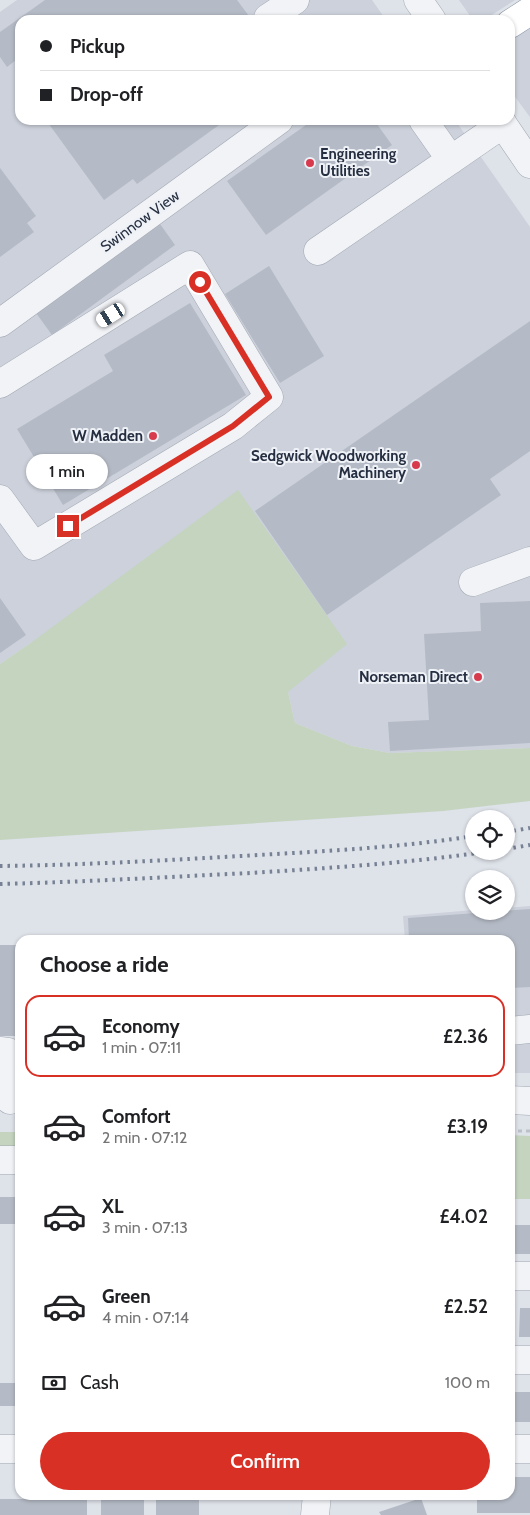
<!DOCTYPE html>
<meta charset="utf-8">
<style>
:root{--surface:#fff;--page:#f6f6f6;--text:#202124;--muted:#757577;--line:#e0e0e0;--accent:#d93025}
body{margin:0;font-family:Cabin,sans-serif;background:var(--page);color:var(--text);height:100vh;display:flex;flex-direction:column;font-size:19px;white-space:nowrap}
*{box-sizing:border-box;margin:0}
p{font-size:16px;color:var(--muted)}
.icon{flex:none;width:28px;height:28px;fill:none;stroke:currentColor;stroke-width:2;stroke-linecap:round;stroke-linejoin:round}
.map{position:relative;flex:1;overflow:hidden}
.drawer{position:absolute;left:15px;top:935px;width:500px;height:565px;display:flex;flex-direction:column;background:var(--surface);border-radius:15px;box-shadow:0 1px 4px #0004}
.drawer>*{flex:none}
.banner{position:absolute;left:15px;top:15px;width:500px;height:110px;border-radius:15px;box-shadow:0 1px 4px #0004;display:grid;align-content:center;height:110px;padding:0 25px;background:var(--surface)}
.controls{position:absolute;left:465px;top:810px;display:grid;gap:10px}
.controls a{display:grid;place-items:center;width:50px;height:50px;border-radius:50%;background:var(--surface);box-shadow:0 1px 4px #0004;font-size:25px}
.end{position:absolute;width:22px;height:22px;margin:-11px;border:6px solid #d93025;background:#fff;box-shadow:0 0 0 2px #fff}
.from{border-radius:50%}
.bubble{position:absolute;height:35px;border-radius:18px;background:var(--surface);box-shadow:0 1px 4px #0004;font-size:16px;font-weight:600;line-height:35px;text-align:center}
.car{position:absolute;width:15px;height:30px;margin:-15px -8px;border-radius:6px;box-shadow:0 0 4px 1px #0007;background:linear-gradient(#fff 24%,#345 0 40%,#fff 0 76%,#345 0 86%,#fff 0)}
.banner b{display:flex;align-items:center;gap:18px;height:48px;font-size:19px}
.banner b+b{border-top:1px solid var(--line)}
.banner i{width:12px;height:12px;background:var(--text)}
ul{padding:0;list-style:none}
li{display:flex;align-items:center;gap:15px;height:82px;margin:0 10px 8px;padding:0 15px;border:2px solid transparent;border-radius:15px}
li div{flex:1}
li b{display:block;font-size:19px}
li em{font-style:normal;font-weight:600}
li.on{border-color:var(--accent)}
li>.icon{width:45px;height:45px;stroke-width:1.5}
h2{padding:0 25px;font-size:22px;line-height:60px}
.pay{display:flex;align-items:center;gap:12px;height:55px;padding:0 25px;font-size:19px}
.pay p{margin-inline-start:auto}
.primary-button{display:flex;gap:10px;margin-top:auto;padding:10px 25px}
.primary-button a{flex:1;height:58px;border-radius:30px;background:var(--accent);color:#fff;font-size:20px;font-weight:600;line-height:58px;text-align:center}
.map>svg:first-child{display:block}
.built{fill:#ccd1db}
.green{fill:#c4d4bf}
.building{fill:#b5bbc6}
.lines{fill:none;stroke-linecap:round;stroke-linejoin:round}
.minor-casing{stroke:#a3a9b3;stroke-width:29}
.highway-casing{stroke:#858fa1;stroke-width:29}
.path{stroke:#bcc0c8;stroke-width:3;stroke-dasharray:4 4;stroke-linecap:butt}
.minor{stroke:#f1f3f7;stroke-width:28}
.highway{stroke:#fff;stroke-width:28}
.rail{stroke:#778194;stroke-width:4;stroke-dasharray:2.5 5;stroke-linecap:butt}
.route{stroke:#d93025;stroke-width:6}
.poi-dot{fill:#d83a4d;stroke:#eef1f6;stroke-width:2}
.labels{text-anchor:middle;stroke-width:4;stroke-linejoin:round;paint-order:stroke}
.poi-label{font-size:15px;font-weight:bold;fill:#262f41;stroke:#eef1f6;text-anchor:end}
.street-label{font-size:15px;fill:#262f41;stroke:#eef1f6}
</style>
<div class="map">
<svg width="530" height="1515" viewBox="0 0 530 1515">
<rect width="100%" height="100%" fill="#dee2e9"/>
<path class="built" d="M17,0H372L386,20H20V120H455L530,227V748L390,753L352,746L295,723L288,692L32,642L0,664V12Z
M459,0H515L484,20H473Z
M530,28V117L510,90V41Z
M530,906V1073H510V940H405L403,916L474,910L506,911V908Z"/>
<path class="green" d="M238,490L347,644L288,692L295,723L352,746L390,753L530,748V801L443,811L0,840V664L32,642Z
M0,1132H20V1160H0Z
M510,1135L530,1136V1199H510Z"/>
<path class="building" d="M45,0H237L252,20H20V57L7,67L0,57V32Z
M46,120H226L137,184L133,179L104,200Z
M313,120H374L392,145L266,235L227,181Z
M0,168L36,216L27,223L34,232L0,257Z
M160,224L175,245L52,335L36,313Z
M269,266L324,356L280,383L225,294Z
M190,303L246,395L63,505L17,429L113,371L104,355Z
M530,321V451L490,479L501,495L327,615L255,511Z
M0,598L26,635L0,653Z
M530,601V743L390,751L388,722L429,720L424,634L481,631L480,603Z
M530,909V987L510,988V940H409L408,918Z
M0,945H20V1036H0Z
M0,1197H20V1224H0Z
M510,1225H530V1254H510Z
M520,1308H530V1337H519Z
M0,1383H20V1406H0Z
M510,1392H530V1422H510Z
M510,1477H530V1513H477V1495H510Z
M101,1495H144V1515H101Z
M156,1495H199V1515H156Z
M421,1498L427,1515H381L379,1512Z
M0,1499H87V1515H0Z"/>
<g class="lines">
<g class="minor-casing">
<path id="minor" d="M418,0L432,20
M268,18L295,0
M423,120L451,160
M500,120L530,164
M318,251L503,124
M0,323L279,120
M0,384L190,265L269,397L233,426L34,546L0,499
M473,582L530,561
M510,1031L530,1029
M0,1051L8,1052L10,1100
M510,1100L530,1101
M0,1160H20
M510,1276H530
M510,1360H530
M0,1449H20
M510,1449H530
M315,1515L317,1495"/>
</g>
<g class="highway-casing">
<path id="highway" d="M510,24L530,11"/>
</g>
<path class="path" d="M510,1131H530"/>
<use href="#minor" class="minor"/>
<use href="#highway" class="highway"/>
<path class="rail" d="M506,832L530,828
M506,849L530,845
M0,866C86,865 172,860 258,855C330,851 403,847 474,836
M0,884C83,882 166,877 250,873C330,868 411,863 491,851"/>
</g>
<g class="lines">
<path class="route" d="M68,526L233,426L269,397L200,282"/>
</g>
<g class="poi-dot">
<circle cx="310" cy="163" r="5"/>
<circle cx="153" cy="436" r="5"/>
<circle cx="416" cy="465" r="5"/>
<circle cx="478" cy="677" r="5"/>
</g>
<g class="labels">
<g class="poi-label">
<text x="320" y="159" text-anchor="start">Engineering<tspan x="320" dy="17">Utilities</tspan></text>
<text x="143" y="441">W Madden</text>
<text x="406" y="461">Sedgwick Woodworking<tspan x="406" dy="17">Machinery</tspan></text>
<text x="468" y="682">Norseman Direct</text>
</g>
<g class="street-label">
<text transform="translate(140 221) rotate(-36)" y="5">Swinnow View</text>
</g>
</g>
</svg>
<div class="controls">
<a><svg class="icon" aria-label="locate" viewBox="0 0 24 24"><circle cx="12" cy="12" r="6"/><path d="M12 2v4M12 18v4M2 12h4M18 12h4"/></svg></a>
<a><svg class="icon" aria-label="layers" viewBox="0 0 24 24"><path d="M12 4l9 5-9 5-9-5zM3 14l9 5 9-5"/></svg></a>
</div>
<i class="end from" style="left:200px;top:282px"></i>
<i class="end" style="left:68px;top:526px"></i>
<div class="bubble" style="left:26px;top:454px;width:82px">1 min</div>
<i class="car" style="left:111px;top:315px;rotate:238deg"></i>
<div class="banner">
<b><i class="from"></i>Pickup</b>
<b><i></i>Drop-off</b>
</div>
<section class="drawer">
<h2>Choose a ride</h2>
<ul>
<li class="on"><svg class="icon" aria-label="car" viewBox="0 0 24 24"><path d="M5 17H2v-5l4-1 3-4h7l3 4 3 1v5h-3M9 17h6M6 11h13"/><circle cx="7" cy="17" r="2"/><circle cx="17" cy="17" r="2"/></svg><div><b>Economy</b><p>1 min · 07:11</p></div><em>£2.36</em></li>
<li><svg class="icon" aria-label="car" viewBox="0 0 24 24"><path d="M5 17H2v-5l4-1 3-4h7l3 4 3 1v5h-3M9 17h6M6 11h13"/><circle cx="7" cy="17" r="2"/><circle cx="17" cy="17" r="2"/></svg><div><b>Comfort</b><p>2 min · 07:12</p></div><em>£3.19</em></li>
<li><svg class="icon" aria-label="car" viewBox="0 0 24 24"><path d="M5 17H2v-5l4-1 3-4h7l3 4 3 1v5h-3M9 17h6M6 11h13"/><circle cx="7" cy="17" r="2"/><circle cx="17" cy="17" r="2"/></svg><div><b>XL</b><p>3 min · 07:13</p></div><em>£4.02</em></li>
<li><svg class="icon" aria-label="car" viewBox="0 0 24 24"><path d="M5 17H2v-5l4-1 3-4h7l3 4 3 1v5h-3M9 17h6M6 11h13"/><circle cx="7" cy="17" r="2"/><circle cx="17" cy="17" r="2"/></svg><div><b>Green</b><p>4 min · 07:14</p></div><em>£2.52</em></li>
</ul>
<div class="pay"><svg class="icon" aria-label="cash" viewBox="0 0 24 24"><path d="M3 7h18v10H3z"/><circle cx="12" cy="12" r="2"/></svg>Cash<p>100 m</p></div>
<div class="primary-button"><a>Confirm</a></div>
</section>
</div>
